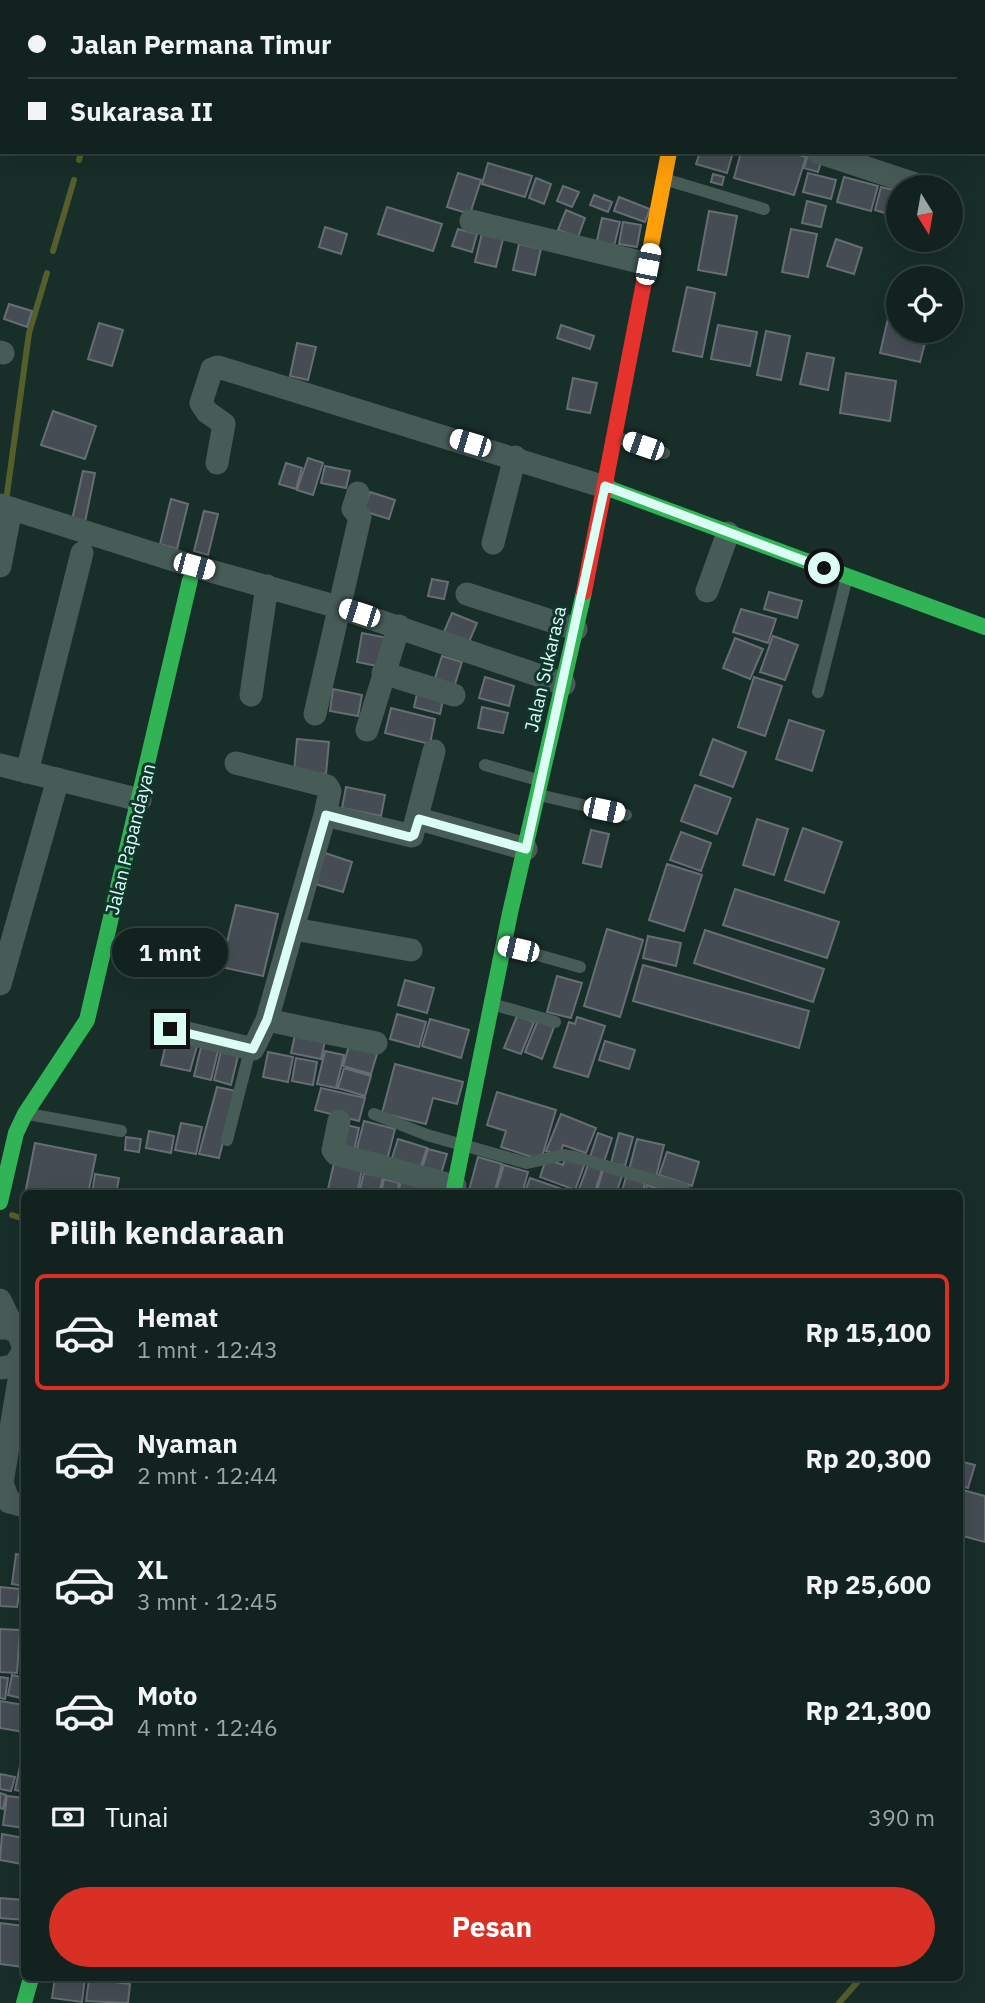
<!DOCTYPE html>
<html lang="id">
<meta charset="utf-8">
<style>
:root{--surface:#12221f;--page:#1f2f2c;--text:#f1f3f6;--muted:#9ca4a4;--line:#313f3d;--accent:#d93025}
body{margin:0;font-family:"IBM Plex Sans",sans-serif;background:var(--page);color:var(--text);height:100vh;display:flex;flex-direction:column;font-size:26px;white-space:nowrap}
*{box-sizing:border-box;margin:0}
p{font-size:23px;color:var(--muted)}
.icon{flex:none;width:38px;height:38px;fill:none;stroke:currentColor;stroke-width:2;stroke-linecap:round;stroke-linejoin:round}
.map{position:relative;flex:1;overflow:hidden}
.drawer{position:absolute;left:21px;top:1190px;width:942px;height:791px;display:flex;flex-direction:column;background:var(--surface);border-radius:10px;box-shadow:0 7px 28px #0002,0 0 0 2px var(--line)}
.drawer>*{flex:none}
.guide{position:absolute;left:0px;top:0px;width:985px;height:154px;box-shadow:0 7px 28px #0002,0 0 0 2px var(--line);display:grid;align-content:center;height:154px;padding:0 28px;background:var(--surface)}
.needle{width:46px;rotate:169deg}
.fabs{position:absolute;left:886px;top:175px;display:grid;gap:14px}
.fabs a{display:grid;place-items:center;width:77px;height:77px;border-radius:50%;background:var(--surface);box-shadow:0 7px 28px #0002,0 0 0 2px var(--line);font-size:35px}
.end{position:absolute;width:32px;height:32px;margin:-16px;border:9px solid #dbfef4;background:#111;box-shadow:0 0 0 4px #111}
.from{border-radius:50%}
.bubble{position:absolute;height:49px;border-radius:24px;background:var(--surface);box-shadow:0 7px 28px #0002,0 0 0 2px var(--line);font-size:23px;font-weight:700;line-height:49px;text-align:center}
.car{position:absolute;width:21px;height:42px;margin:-21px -10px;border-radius:9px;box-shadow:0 0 5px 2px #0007;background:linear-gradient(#fff 24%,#345 0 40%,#fff 0 76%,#345 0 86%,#fff 0)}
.guide b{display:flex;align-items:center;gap:24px;height:66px;font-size:26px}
.guide b+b{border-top:2px solid var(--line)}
.guide i{width:18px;height:18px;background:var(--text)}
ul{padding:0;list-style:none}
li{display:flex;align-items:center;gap:21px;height:116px;margin:0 14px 10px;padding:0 14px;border:4px solid transparent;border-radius:10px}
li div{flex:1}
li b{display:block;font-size:26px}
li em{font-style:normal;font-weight:700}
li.on{border-color:var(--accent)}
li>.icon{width:63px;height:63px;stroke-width:1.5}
h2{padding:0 28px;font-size:32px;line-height:84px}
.pay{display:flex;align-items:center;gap:18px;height:77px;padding:0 28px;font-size:26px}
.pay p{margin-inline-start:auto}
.action{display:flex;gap:14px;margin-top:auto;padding:14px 28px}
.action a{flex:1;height:80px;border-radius:42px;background:var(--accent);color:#fff;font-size:28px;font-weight:700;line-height:80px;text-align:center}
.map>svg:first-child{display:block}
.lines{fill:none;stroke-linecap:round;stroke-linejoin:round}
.stream{stroke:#565f2b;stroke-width:6}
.building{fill:#454c53;stroke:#666d74;stroke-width:2}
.lane{stroke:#485c57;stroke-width:12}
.street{stroke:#485c57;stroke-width:23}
.fast{stroke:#30b455;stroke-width:16}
.slow{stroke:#ff9f0a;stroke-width:16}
.jam{stroke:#e5322d;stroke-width:16}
.route{stroke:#dbfef4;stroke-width:9}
.labels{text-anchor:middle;stroke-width:6;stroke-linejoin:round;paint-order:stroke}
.street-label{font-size:19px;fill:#dbfef4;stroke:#10362e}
</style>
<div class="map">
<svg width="985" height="2003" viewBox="0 0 985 2003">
<rect width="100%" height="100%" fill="#182e29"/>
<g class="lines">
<path class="stream" d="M0,19L2,20
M79,160L81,152
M53,251L74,180
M7,494L29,333L47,273
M12,1215L24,1219
M839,2003L861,1978"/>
</g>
<path class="building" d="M624,0H654L624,2Z
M802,0H855L802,2Z
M700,152H733L727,173L696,164Z
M741,152H789L806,157L794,195L734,178Z
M808,155L822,159L818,172L804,168Z
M488,163L532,176L525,197L482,184Z
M458,173L481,180L470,214L447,207Z
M808,173L836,180L831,199L803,192Z
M713,174L724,177L722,185L711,182Z
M844,177L878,186L871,211L837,202Z
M536,178L551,184L544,204L529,198Z
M563,186L579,192L572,207L557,201Z
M881,187L898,191V217L875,210Z
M594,195L612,202L608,212L590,205Z
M619,197L650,209L645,222L614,211Z
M807,201L826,206L821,227L802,223Z
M387,207L442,224L433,251L378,234Z
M566,210L585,218L578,237L558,230Z
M709,211L737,216L726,275L698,270Z
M602,218L620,222L613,250L596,245Z
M623,222L641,225L637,247L619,244Z
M325,227L347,234L341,254L319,247Z
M458,229L477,234L472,252L452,246Z
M791,229L817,234L808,277L782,272Z
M482,233L503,239L496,267L475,262Z
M836,239L862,248L854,274L827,266Z
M519,244L541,249L535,275L513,270Z
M687,287L715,293L702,357L673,351Z
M893,297L898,298V331H928L920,362L880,353Z
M9,304L32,311L27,327L4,319Z
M99,323L123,330L112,366L88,359Z
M561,325L594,336L590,349L557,338Z
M718,325L757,332L750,366L711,359Z
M766,331L790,336L781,380L757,375Z
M297,343L316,347L308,380L290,376Z
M807,353L834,358L828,390L800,384Z
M846,373L896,381L890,421L840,413Z
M573,378L597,383L590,413L567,409Z
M53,411L96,426L85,459L41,445Z
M308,458L323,463L313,495L297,490Z
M286,463L302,468L296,489L279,484Z
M325,466L350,471L346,488L321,483Z
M83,471L95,473L85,522L72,520Z
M370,492L395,500L389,519L363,511Z
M171,499L188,504L177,549L160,544Z
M204,511L218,514L208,555L194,551Z
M432,579L448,582L444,599L428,596Z
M769,592L802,601L797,618L764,609Z
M741,609L776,619L768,643L733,632Z
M452,613L477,623L469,642L444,632Z
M362,633L388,638L382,667L357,662Z
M773,636L798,645L785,680L760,672Z
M735,638L763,649L750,679L723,668Z
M442,656L462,662L454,687L434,681Z
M485,677L514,686L509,706L479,698Z
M754,677L782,686L765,736L738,727Z
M333,689L362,695L358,716L330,711Z
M418,690L444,696L440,714L414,707Z
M482,707L508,713L503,733L478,728Z
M391,708L435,719L430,744L385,733Z
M789,720L824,731L812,771L776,759Z
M297,739L329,742L326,774L294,771Z
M713,739L746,752L733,787L700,775Z
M695,785L731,798L717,834L681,821Z
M346,787L385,795L381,816L342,808Z
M757,819L788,829L774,875L743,865Z
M803,828L842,842L824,893L785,880Z
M591,830L609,834L601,867L583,863Z
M681,832L711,843L701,871L670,860Z
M325,853L352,862L343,892L315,884Z
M667,864L702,875L684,931L649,920Z
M735,889L839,922L827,958L723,925Z
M236,905L278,914L263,976L221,967Z
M607,929L643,940L620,1017L584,1006Z
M705,930L824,969L813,1002L694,963Z
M648,936L681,943L676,966L643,958Z
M643,965L809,1011L799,1048L633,1001Z
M557,976L582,983L571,1018L547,1012Z
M405,980L434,988L427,1013L398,1005Z
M397,1014L426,1022L419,1047L390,1039Z
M517,1016L534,1022L521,1054L504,1048Z
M577,1017L605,1026L588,1077L554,1067L569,1022L575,1024Z
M430,1019L469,1030L461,1058L422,1046Z
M538,1020L554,1027L542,1059L525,1052Z
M295,1035L325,1041L321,1059L291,1053Z
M167,1039L197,1046L190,1071L161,1065Z
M605,1041L635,1050L629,1069L599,1060Z
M349,1046L377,1054L371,1074L343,1066Z
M201,1047L218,1051L211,1080L194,1076Z
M221,1051L238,1056L231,1085L214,1080Z
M325,1051L344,1055L336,1088L317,1084Z
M268,1052L293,1057L288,1082L263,1077Z
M296,1058L317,1062L313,1085L292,1081Z
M395,1064L463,1082L457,1104L433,1098L426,1124L382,1113Z
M344,1068L371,1076L365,1096L338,1088Z
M217,1087L236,1091L219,1158L199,1154Z
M321,1088L365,1098L359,1121L315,1110Z
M497,1092L556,1110L541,1160L501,1147L506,1131L487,1125Z
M561,1114L596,1128L586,1153L563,1145L559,1156L546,1151Z
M364,1121L395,1129L386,1164L355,1156Z
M181,1123L202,1127L196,1154L175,1150Z
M342,1124L359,1128L353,1155L337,1151Z
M149,1131L174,1136L171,1153L146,1148Z
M598,1133L612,1138L604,1162L590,1157Z
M619,1133L633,1137L625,1166L611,1163Z
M126,1137L141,1139L139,1152L125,1150Z
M398,1139L427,1148L419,1172L390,1164Z
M637,1139L664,1145L656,1177L629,1170Z
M35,1143L96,1155L88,1194H25Z
M428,1149L447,1154L440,1177L421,1172Z
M667,1152L699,1162L692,1186L659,1175Z
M566,1156L585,1163L575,1190L540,1177L546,1159L563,1165Z
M478,1157L502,1164L494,1194H468Z
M334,1163L362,1169L357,1194L328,1189Z
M504,1165L528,1172L522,1194H495Z
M588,1165L602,1170L594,1194L579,1189Z
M603,1170L622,1176L616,1194H596Z
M364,1173L383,1177L379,1194L359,1193Z
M95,1174L119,1178L116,1194H92Z
M626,1177L645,1183L642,1194H621Z
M530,1178L568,1191L567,1194H524Z
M384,1179L399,1183L397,1194H381Z
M401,1180L444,1194H398Z
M647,1185L666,1191L665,1194H644Z
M959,1461L975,1465L968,1488L959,1485Z
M959,1489L985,1496V1542L959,1535Z
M16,1554L24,1556V1586L12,1584Z
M0,1587L20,1589L17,1607L0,1606Z
M0,1629L20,1630L17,1673L0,1672Z
M22,1672L24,1699L8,1695L12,1675L21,1677Z
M0,1677L8,1678L5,1699L0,1698Z
M0,1701L24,1705V1732L0,1728Z
M20,1766L24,1767V1792L15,1790Z
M0,1774L15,1777L11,1791L0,1789Z
M0,1793L6,1795L3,1809L0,1808Z
M7,1796L24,1798V1828L3,1825Z
M2,1834L24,1838L22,1864L0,1860Z
M0,1898L24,1900V1920L0,1918Z
M0,1923L24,1926V1967L0,1964Z
M55,1978H85L82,2002L52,1998Z
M89,1979L130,1984L128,2003L86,2001Z"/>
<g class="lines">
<path class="lane" d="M664,179L764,209
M616,437L664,453
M818,692L847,577
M485,765L538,780
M539,795L626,815
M506,946L580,967
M492,1004L555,1022
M28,1114L121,1131
M374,1114L427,1135L527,1163L563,1155L575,1157L684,1189
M227,1140L250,1050"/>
<path class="street" d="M818,152L924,187
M471,221L648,264
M0,352L3,353
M217,463L224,424L207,412L201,403L212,369L218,367L605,487
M0,505L193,566L338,607L564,684
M493,543L515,457
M0,566L11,509
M707,591L728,533
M467,594L576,629
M383,673L454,695
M251,695L267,586
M315,714L360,517L353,509L358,493
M367,730L399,626
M0,765L140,800
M27,772L82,553
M325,815L412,836L434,751
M419,819L526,849
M294,929L411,950
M0,984L58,779
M267,1020L376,1043
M170,1029L253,1049L267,1020L325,815L330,791L327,786L236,763
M339,1121L333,1150L336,1154L455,1186
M0,1300L15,1331
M0,1328H9L19,1334L24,1350L14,1366L0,1368
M23,1356L2,1483L9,1502L24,1506"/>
<path class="fast" d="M707,2L708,0
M605,487L985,627
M453,1194L510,913L584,592
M0,1202L16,1133L25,1114L87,1020L190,580
M24,2003L31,1978"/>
<path class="slow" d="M644,282L669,152"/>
<path class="jam" d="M584,592L644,282"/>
</g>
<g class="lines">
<path class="route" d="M170,1029L253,1049L267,1020L326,815L410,837L414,835L419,819L526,849L605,486L824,568"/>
</g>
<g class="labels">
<g class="street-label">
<text transform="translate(545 669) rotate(-77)" y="7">Jalan Sukarasa</text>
<text transform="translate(130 839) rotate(-76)" y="7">Jalan Papandayan</text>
</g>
</g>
</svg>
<div class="fabs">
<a><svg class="needle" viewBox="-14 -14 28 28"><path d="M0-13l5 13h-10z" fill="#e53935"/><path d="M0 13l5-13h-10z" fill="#9ca4a4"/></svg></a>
<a><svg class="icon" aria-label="locate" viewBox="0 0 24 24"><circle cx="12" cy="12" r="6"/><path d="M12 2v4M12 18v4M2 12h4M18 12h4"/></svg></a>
</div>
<i class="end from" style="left:824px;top:568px"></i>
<i class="end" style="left:170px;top:1029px"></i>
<div class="bubble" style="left:112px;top:928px;width:116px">1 mnt</div>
<i class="car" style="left:648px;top:264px;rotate:11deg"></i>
<i class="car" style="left:470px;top:443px;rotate:287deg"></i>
<i class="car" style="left:643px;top:446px;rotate:289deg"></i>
<i class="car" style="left:194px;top:566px;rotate:105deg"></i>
<i class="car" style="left:359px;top:613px;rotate:288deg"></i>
<i class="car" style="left:604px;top:810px;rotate:102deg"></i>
<i class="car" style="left:518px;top:949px;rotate:283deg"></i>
<div class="guide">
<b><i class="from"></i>Jalan Permana Timur</b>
<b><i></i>Sukarasa II</b>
</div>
<section class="drawer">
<h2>Pilih kendaraan</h2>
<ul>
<li class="on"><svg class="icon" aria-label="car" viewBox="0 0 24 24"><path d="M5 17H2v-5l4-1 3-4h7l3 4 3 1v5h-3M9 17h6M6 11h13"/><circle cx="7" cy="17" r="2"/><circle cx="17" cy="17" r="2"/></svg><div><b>Hemat</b><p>1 mnt · 12:43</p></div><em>Rp 15,100</em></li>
<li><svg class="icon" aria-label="car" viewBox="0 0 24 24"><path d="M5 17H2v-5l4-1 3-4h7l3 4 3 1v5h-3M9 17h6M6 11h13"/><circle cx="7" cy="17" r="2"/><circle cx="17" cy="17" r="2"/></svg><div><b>Nyaman</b><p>2 mnt · 12:44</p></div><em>Rp 20,300</em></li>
<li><svg class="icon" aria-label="car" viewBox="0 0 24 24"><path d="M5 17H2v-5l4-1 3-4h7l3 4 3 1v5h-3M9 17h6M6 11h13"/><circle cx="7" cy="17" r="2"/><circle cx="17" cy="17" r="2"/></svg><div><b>XL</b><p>3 mnt · 12:45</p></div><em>Rp 25,600</em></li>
<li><svg class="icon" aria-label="car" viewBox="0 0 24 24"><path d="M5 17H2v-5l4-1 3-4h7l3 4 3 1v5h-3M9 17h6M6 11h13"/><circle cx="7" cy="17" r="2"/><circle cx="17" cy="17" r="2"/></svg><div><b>Moto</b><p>4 mnt · 12:46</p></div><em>Rp 21,300</em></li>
</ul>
<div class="pay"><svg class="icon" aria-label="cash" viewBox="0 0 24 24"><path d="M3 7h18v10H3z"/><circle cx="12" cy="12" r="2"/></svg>Tunai<p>390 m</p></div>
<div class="action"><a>Pesan</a></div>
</section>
</div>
